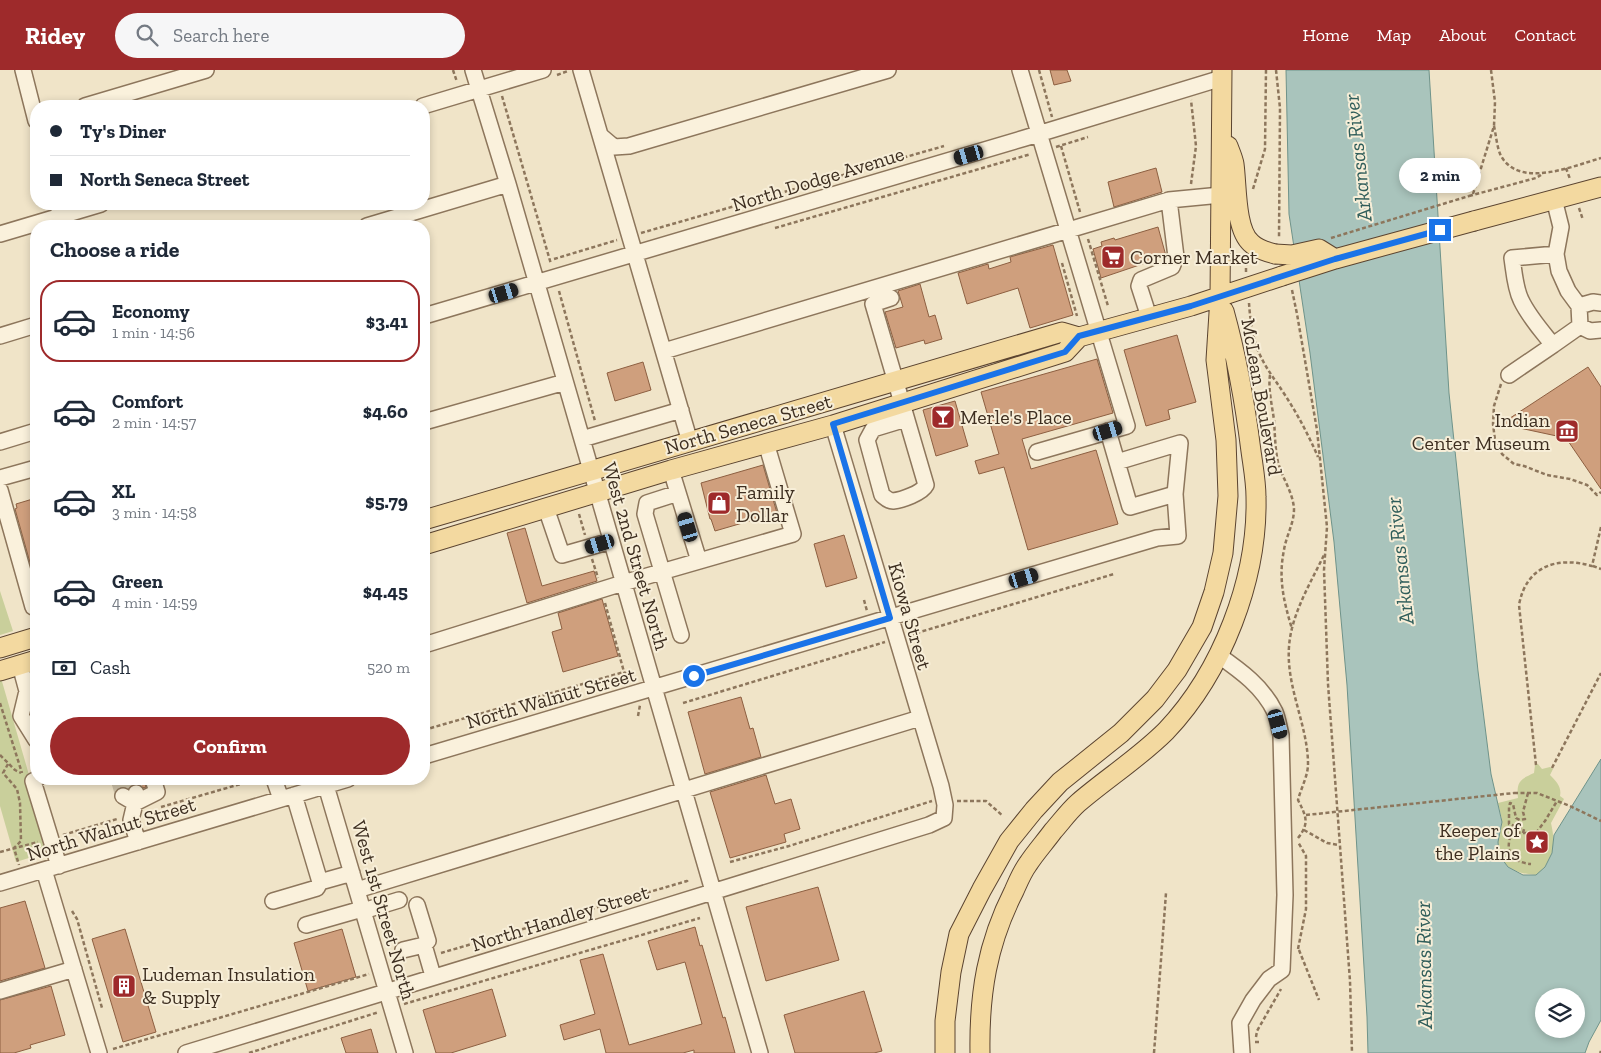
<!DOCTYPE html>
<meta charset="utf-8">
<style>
:root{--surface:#fff;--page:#f6f6f7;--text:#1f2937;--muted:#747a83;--line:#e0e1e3;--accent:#9e2a2b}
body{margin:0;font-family:"Zilla Slab",serif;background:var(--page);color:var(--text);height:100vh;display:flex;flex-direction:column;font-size:19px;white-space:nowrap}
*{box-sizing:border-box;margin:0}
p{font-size:16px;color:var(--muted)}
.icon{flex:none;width:28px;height:28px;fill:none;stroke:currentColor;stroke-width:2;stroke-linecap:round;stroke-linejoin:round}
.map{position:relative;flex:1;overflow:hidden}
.panel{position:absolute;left:30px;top:150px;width:400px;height:565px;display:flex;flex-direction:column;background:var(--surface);border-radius:20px;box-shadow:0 2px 8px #0003}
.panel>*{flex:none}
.hud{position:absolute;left:30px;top:30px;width:400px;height:110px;border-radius:20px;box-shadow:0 2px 8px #0003;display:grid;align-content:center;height:110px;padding:0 20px;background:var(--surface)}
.buttons{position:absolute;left:1535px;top:918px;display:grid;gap:10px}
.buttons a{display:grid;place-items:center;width:50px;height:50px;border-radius:50%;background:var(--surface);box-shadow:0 2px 8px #0003;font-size:25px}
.end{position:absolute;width:22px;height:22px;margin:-11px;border:6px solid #1a73e8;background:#fff;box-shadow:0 0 0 2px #fff}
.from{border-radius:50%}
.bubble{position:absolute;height:35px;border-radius:18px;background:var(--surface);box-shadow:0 2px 8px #0003;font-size:16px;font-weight:800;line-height:35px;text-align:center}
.car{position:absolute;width:15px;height:30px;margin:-15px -8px;border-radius:6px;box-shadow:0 0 4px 1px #0007;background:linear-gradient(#222 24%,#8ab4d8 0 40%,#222 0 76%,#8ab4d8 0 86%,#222 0)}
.hud b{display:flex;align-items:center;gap:18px;height:48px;font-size:19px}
.hud b+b{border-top:1px solid var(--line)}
.hud i{width:12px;height:12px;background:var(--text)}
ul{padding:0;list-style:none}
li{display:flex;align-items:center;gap:15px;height:82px;margin:0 10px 8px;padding:0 10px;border:2px solid transparent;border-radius:20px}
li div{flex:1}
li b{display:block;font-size:19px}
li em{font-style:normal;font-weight:800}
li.selected{border-color:var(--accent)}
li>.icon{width:45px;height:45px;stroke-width:1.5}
h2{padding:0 20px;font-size:22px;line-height:60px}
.pay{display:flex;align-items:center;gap:12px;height:55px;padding:0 20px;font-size:19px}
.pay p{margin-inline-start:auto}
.button{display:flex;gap:10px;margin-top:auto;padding:10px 20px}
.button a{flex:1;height:58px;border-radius:30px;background:var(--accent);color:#fff;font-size:20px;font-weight:800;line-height:58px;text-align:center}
header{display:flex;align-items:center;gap:30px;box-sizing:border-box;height:70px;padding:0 25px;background:var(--accent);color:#fff}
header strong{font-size:24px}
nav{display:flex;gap:28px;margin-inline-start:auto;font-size:18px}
.search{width:350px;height:45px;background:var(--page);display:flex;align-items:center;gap:12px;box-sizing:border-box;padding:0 18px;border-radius:28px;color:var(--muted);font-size:19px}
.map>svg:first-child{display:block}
.green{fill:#c9cf9b}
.water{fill:#a9c4bc;stroke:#6f938a;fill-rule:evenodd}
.building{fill:#cf9f7d;stroke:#8d5f41}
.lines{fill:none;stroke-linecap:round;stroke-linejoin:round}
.minor-tunnel{stroke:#ccc0a6;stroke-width:15;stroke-dasharray:15 8;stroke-linecap:butt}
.minor-casing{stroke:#8d765c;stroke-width:18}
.major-casing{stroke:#5b4430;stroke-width:21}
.path{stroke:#8d765c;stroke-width:2.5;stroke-dasharray:4 2.5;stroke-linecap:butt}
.minor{stroke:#faf1dc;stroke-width:15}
.major{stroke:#f3d9a0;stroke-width:19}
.major-bridge-casing{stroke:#5b4430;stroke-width:21;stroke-linecap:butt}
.path-bridge{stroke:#8d765c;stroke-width:2.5;stroke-dasharray:4 2.5;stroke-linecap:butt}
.major-bridge{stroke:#f3d9a0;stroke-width:19}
.route{stroke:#1a73e8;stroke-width:6}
.labels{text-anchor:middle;stroke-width:4;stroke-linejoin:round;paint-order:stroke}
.street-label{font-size:20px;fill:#3d2e20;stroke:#f7eed8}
.poi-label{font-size:20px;fill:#3d2e20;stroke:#f7eed8;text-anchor:start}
.water-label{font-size:21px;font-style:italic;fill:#2f5d5a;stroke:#f7eed8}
</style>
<header>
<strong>Ridey</strong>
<div class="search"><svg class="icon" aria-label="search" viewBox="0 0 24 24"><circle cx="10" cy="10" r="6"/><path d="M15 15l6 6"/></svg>Search here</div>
<nav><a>Home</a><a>Map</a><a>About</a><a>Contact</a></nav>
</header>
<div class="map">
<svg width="1601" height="983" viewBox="0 0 1601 983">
<rect width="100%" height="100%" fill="#f0e4c8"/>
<path class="green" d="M0,521L13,561L0,565Z
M0,608H1L51,781L16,792L0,736Z
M1538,694L1542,699L1550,697L1553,699L1550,705C1556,711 1562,717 1560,726L1564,729L1551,753C1556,775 1554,789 1537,805C1516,804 1496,796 1498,772C1498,765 1502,759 1502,752C1502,747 1499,739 1498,733L1518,728C1516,711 1521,709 1534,703L1535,695Z"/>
<path class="water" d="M1286,0H1429L1449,323L1478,601L1491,704L1502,752L1498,772L1499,785L1508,797L1523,805H1536L1545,797L1552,783L1554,765L1601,689V950L1589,972L1585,983H1368L1367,947L1347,615L1334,472L1310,283L1289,144ZM1544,926H1576V959H1544Z"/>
<path class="building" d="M1050,0H1067L1071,11L1054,15Z
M1156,98L1162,122L1114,137L1108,112Z
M1158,157L1166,186L1101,208L1093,179L1102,176L1101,172L1114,168L1115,170Z
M1053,175L1073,245L1030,258L1018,218L967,234L958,203L988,194L989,199L1011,192L1010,187Z
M920,214L929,247L935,245L942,269L925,274L924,270L896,278L885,242L903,237L898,221Z
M1177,265L1196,332L1168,340L1170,349L1146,356L1124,280Z
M1097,289L1113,343L1022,369L1031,399L1096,380L1118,454L1028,480L1004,397L979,404L975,391L999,384L981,322Z
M643,292L651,320L615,331L607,303Z
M1588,297L1601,317V419L1566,368L1501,354Z
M955,331L968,376L936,386L923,340Z
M763,395L777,443L715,461L711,449H710L701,413Z
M36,428V507H34L15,439L17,438L16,434Z
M525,458L542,516L594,501L597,511L527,533L507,463Z
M844,465L857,508L826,517L814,474Z
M602,529L618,586L563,602L552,562L562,559L558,543Z
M741,627L750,659L753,658L761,687L705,704L688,642Z
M766,705L775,734L791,729L800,759L784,764L786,772L730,788L710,722Z
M111,709H144L146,717L144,718L136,714L132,715L128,718L124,717L119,718L115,721Z
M818,817L839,890L766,911L746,837Z
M25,831L45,898L0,911V838Z
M695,857L700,876L702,875L723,948L725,947L735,983H694V980L683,983H606L600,959L564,970L560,955L595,944L580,890L603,884L629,975L702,954L685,892L657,900L648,871Z
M125,859L156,962L123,972L92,869Z
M342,859L356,907L308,921L294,873Z
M51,916L65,965L30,975L31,978L14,983H0V930Z
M492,919L506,966L451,983H436L423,940Z
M864,921L882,981L874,983H795L784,945Z
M371,959L378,983H346L341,968Z"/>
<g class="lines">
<path class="minor-tunnel" d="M118,709L123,726
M132,709L136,722"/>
<g class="minor-casing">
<path id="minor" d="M23,0L36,51
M473,0L508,114L760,983
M581,0L690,372
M1020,0L1127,356L1037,382
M85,36L206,0
M423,36L543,0
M601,66L614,77L629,76L888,0
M58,134L62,156
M367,156L508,114
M0,164L101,134
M891,228L873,234L926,415C922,423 902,430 893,431C888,431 886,428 882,425L867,370L873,359L906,349
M1579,236L1593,232L1601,233
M424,246L1025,68L1222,8
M1149,247L1139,216L1141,210L1172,197L1176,187L1169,130
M1580,256L1590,261L1601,260
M0,266L36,255
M1553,275L1580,256L1579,236L1568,221L1559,201L1556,184
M664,281L1169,130L1221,125
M1509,305L1553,275C1541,260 1529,247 1521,230C1515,218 1514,201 1512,188L1556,184L1561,157L1554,129
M424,352L565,312
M1108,361L1130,437L1175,424L1180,373L1117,392
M582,369L681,340
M0,372L36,361
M671,400L699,491
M0,408L36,398
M0,420L33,537
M678,423L647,433L645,444L681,565
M546,438L562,485L611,471
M424,575L623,513L793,464L766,373
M1218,585C1241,601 1263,617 1275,642C1278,649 1279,658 1281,665L1285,825L1282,900L1269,909L1253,930L1240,953L1242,983
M20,595L27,621L21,646L36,670
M424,686L1157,468L1178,466L1175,424
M37,709L33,711L59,796
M274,709L281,729
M324,709L405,983
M136,723L135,733L131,750L138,772
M123,726L135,733L157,722L153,709
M44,800L99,983
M320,812L352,803
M0,813L348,709
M357,820L920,648
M273,831L317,818L320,812L294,725
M363,841L399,830
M306,855L362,839
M424,875L433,906
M403,880L424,875L428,871L417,835
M0,921L74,899
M186,983C433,906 682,833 929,755L944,748L945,735L941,716L833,355"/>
</g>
<g class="major-casing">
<path id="major" d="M1228,76C1230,82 1233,88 1234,94C1237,115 1235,159 1251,173C1257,179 1267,182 1275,184
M1474,151L1601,117
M424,450L1062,262L1079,267L1191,236L1282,206
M424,475L671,400L833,355L1065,282L1079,267
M0,578L36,567
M0,601L36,590
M945,983V951L951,902L959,864L982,819L1009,771L1034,740L1060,712L1121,663L1155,629L1177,600L1202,557L1214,522L1223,483L1228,426L1226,370L1216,290L1220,227L1222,0
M980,983C979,924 987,874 1014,821C1018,812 1022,802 1028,794C1035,783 1045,772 1053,761C1061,752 1069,741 1078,733C1107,708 1139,688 1166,661C1222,602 1258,509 1256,427C1256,412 1253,396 1251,381C1245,333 1237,288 1224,241"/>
</g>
<path class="path" d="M453,0L457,12
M1039,0L1052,47
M1276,0L1280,38L1279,168
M557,5L568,1
M502,26L551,194
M1494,56C1496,65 1497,78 1501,86C1520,119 1573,96 1601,88
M1061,76L1080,142
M1056,77L1088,67
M1566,98L1570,109
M1191,114L1196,76L1191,30
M1253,119L1265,79L1266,0
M1473,124L1494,56L1495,32L1491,0
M1469,126L1536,108L1541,105
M1579,138L1583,150
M775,158L1031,84
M641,163L944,76
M1088,169L1108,236
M554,189L617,170
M1062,193L1077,246
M1246,202V195L1249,191
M1292,220L1297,244L1317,360L1327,457L1324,500L1328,614L1350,911L1352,983
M559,221L595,351
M1249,233C1250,248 1252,264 1257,278C1265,298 1274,308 1285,325C1298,345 1309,366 1318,387
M1270,305C1268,319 1272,335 1274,350C1275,364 1275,379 1278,392C1282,408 1293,422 1294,439C1294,454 1286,466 1284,480C1278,509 1284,532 1292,559
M1501,314L1494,336L1493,354L1495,370L1502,384L1514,394L1524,396L1547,405L1570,409L1587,415L1597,425L1601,422
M579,444L585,465
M592,489L598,508
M1593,496L1601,499
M864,530L867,541
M605,533L624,602L633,609
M910,565L1114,504
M0,633L22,703
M683,633L885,572
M638,646L640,635
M424,660L624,602
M0,685L15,700L21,703
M8,694L3,703L17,719L20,733L21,771L14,778L19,795
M1536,695L1519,535C1526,496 1557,486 1592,496L1601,457
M1552,698L1601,603
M1514,723H1537L1570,736L1601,751
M1528,723L1523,742L1525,749L1520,750L1516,748L1513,734L1510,733L1509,737V754L1524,759L1523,763L1512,762C1504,781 1511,792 1531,794
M957,731H986L1003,746
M161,737L258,709
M1304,760L1327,773L1339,775
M1523,763H1536L1545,751L1557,731
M63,765L117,749
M1298,768C1310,753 1306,746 1298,730C1301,718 1308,706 1308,694C1308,656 1286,617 1289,577C1291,545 1310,514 1324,485
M0,782L38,772
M730,792L789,776L932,731
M72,841L77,849L102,938
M1298,879L1306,839V786L1298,772
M1299,880L1319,930
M441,883L687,811L689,814
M404,934L700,848
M1256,967L1257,961L1281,919
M1255,972H1260
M113,979L369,904
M249,983L379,942
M1154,983L1166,823
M1600,983L1601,981"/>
<use href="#minor" class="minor"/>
<use href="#major" class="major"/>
<g class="major-bridge-casing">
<path id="major-bridge" d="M1275,184L1292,185L1319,179L1335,189
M1282,206L1335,189L1474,151"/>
</g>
<path class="path-bridge" d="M1331,168L1469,126
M1306,745L1514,723"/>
<use href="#major-bridge" class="major-bridge"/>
</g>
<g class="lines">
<path class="route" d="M694,606L890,548L833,354L1065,282L1079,266L1191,236L1335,189L1440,160"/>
</g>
<defs>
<g id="supermarket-square" transform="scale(1.25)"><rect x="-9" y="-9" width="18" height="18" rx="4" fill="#9e2a2b" stroke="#f7eed8"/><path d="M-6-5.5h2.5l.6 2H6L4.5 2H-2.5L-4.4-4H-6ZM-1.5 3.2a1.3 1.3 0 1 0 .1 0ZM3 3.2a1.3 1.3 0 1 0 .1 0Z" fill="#fff"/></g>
<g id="bar-square" transform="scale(1.25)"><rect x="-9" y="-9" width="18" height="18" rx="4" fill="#9e2a2b" stroke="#f7eed8"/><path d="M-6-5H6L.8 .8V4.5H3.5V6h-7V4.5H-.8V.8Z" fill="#fff"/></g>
<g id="museum-square" transform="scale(1.25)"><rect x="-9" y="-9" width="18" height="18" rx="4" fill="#9e2a2b" stroke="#f7eed8"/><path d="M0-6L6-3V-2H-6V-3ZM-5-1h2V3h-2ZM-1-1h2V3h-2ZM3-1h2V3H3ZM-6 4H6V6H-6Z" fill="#fff"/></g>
<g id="shop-square" transform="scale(1.25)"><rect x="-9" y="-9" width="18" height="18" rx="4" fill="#9e2a2b" stroke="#f7eed8"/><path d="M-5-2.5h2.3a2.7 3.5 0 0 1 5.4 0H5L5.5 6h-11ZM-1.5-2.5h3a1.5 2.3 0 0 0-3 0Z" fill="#fff"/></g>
<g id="sight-square" transform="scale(1.25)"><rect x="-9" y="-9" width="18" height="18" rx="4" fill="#9e2a2b" stroke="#f7eed8"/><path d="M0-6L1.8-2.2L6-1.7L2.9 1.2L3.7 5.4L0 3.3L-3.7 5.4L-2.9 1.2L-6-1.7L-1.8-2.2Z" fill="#fff"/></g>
<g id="building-square" transform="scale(1.25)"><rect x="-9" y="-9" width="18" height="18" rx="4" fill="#9e2a2b" stroke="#f7eed8"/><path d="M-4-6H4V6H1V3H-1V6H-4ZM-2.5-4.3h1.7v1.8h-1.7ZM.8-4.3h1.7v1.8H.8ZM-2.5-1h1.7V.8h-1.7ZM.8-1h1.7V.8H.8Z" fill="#fff"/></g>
</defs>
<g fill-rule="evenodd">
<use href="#supermarket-square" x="1113" y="187"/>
<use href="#bar-square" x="943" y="347"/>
<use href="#museum-square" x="1567" y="361"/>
<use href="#shop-square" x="719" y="433"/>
<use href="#sight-square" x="1537" y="772"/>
<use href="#building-square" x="124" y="916"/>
</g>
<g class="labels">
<g class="street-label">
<text transform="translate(818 109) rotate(-17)" y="7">North Dodge Avenue</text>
<text transform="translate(1262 327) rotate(80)" y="7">McLean Boulevard</text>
<text transform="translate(748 354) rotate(-16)" y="7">North Seneca Street</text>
<text transform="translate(636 486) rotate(74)" y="7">West 2nd Street North</text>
<text transform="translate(910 546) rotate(74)" y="7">Kiowa Street</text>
<text transform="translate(551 628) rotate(-16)" y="7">North Walnut Street</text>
<text transform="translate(111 759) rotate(-17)" y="7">North Walnut Street</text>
<text transform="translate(384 840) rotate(74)" y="7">West 1st Street North</text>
<text transform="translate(560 848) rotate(-17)" y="7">North Handley Street</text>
</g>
<g class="poi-label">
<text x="1130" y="194">Corner Market</text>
<text x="960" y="354">Merle's Place</text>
<text x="1550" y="357" text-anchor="end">Indian<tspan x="1550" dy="23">Center Museum</tspan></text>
<text x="736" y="429">Family<tspan x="736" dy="23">Dollar</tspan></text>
<text x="1520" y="767" text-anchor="end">Keeper of<tspan x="1520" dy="23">the Plains</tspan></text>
<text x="142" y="911">Ludeman Insulation<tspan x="142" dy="23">&amp; Supply</tspan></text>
</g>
<g class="water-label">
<text transform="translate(1358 88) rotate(-96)" y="7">Arkansas River</text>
<text transform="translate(1400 491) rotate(-96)" y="7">Arkansas River</text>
<text transform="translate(1424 895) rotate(-91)" y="7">Arkansas River</text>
</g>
</g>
</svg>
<div class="buttons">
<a><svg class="icon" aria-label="layers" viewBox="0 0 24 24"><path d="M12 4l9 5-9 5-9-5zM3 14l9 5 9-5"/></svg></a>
</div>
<i class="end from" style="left:694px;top:606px"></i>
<i class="end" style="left:1440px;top:160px"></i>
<div class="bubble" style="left:1399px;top:88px;width:82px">2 min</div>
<i class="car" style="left:969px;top:85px;rotate:254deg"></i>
<i class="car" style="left:504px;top:223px;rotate:73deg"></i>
<i class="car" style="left:1108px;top:361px;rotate:73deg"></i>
<i class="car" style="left:688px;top:457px;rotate:343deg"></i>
<i class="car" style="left:600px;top:474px;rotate:253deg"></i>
<i class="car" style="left:1024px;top:508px;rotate:73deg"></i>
<i class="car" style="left:1278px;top:654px;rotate:164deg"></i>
<div class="hud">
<b><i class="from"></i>Ty's Diner</b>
<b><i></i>North Seneca Street</b>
</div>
<section class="panel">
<h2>Choose a ride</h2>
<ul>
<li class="selected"><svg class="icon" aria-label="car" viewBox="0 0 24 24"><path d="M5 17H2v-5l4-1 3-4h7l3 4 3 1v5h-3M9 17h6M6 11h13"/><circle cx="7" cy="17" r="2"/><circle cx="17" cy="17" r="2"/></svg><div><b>Economy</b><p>1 min · 14:56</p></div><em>$3.41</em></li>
<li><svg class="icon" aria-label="car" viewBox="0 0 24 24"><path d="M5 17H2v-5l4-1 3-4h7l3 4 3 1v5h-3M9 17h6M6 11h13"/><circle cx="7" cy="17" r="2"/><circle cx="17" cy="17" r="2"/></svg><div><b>Comfort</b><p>2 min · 14:57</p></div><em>$4.60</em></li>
<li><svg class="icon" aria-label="car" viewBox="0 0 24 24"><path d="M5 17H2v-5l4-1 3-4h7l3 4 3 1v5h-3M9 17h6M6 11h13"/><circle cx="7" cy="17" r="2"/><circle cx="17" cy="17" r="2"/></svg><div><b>XL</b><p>3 min · 14:58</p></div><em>$5.79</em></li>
<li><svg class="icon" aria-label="car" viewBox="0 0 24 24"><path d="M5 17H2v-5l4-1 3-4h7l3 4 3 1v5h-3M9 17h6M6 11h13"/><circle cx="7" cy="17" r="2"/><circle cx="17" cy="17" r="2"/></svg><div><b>Green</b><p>4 min · 14:59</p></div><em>$4.45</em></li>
</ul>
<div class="pay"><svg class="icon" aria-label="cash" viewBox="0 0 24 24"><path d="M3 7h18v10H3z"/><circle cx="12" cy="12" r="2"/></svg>Cash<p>520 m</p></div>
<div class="button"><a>Confirm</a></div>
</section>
</div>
